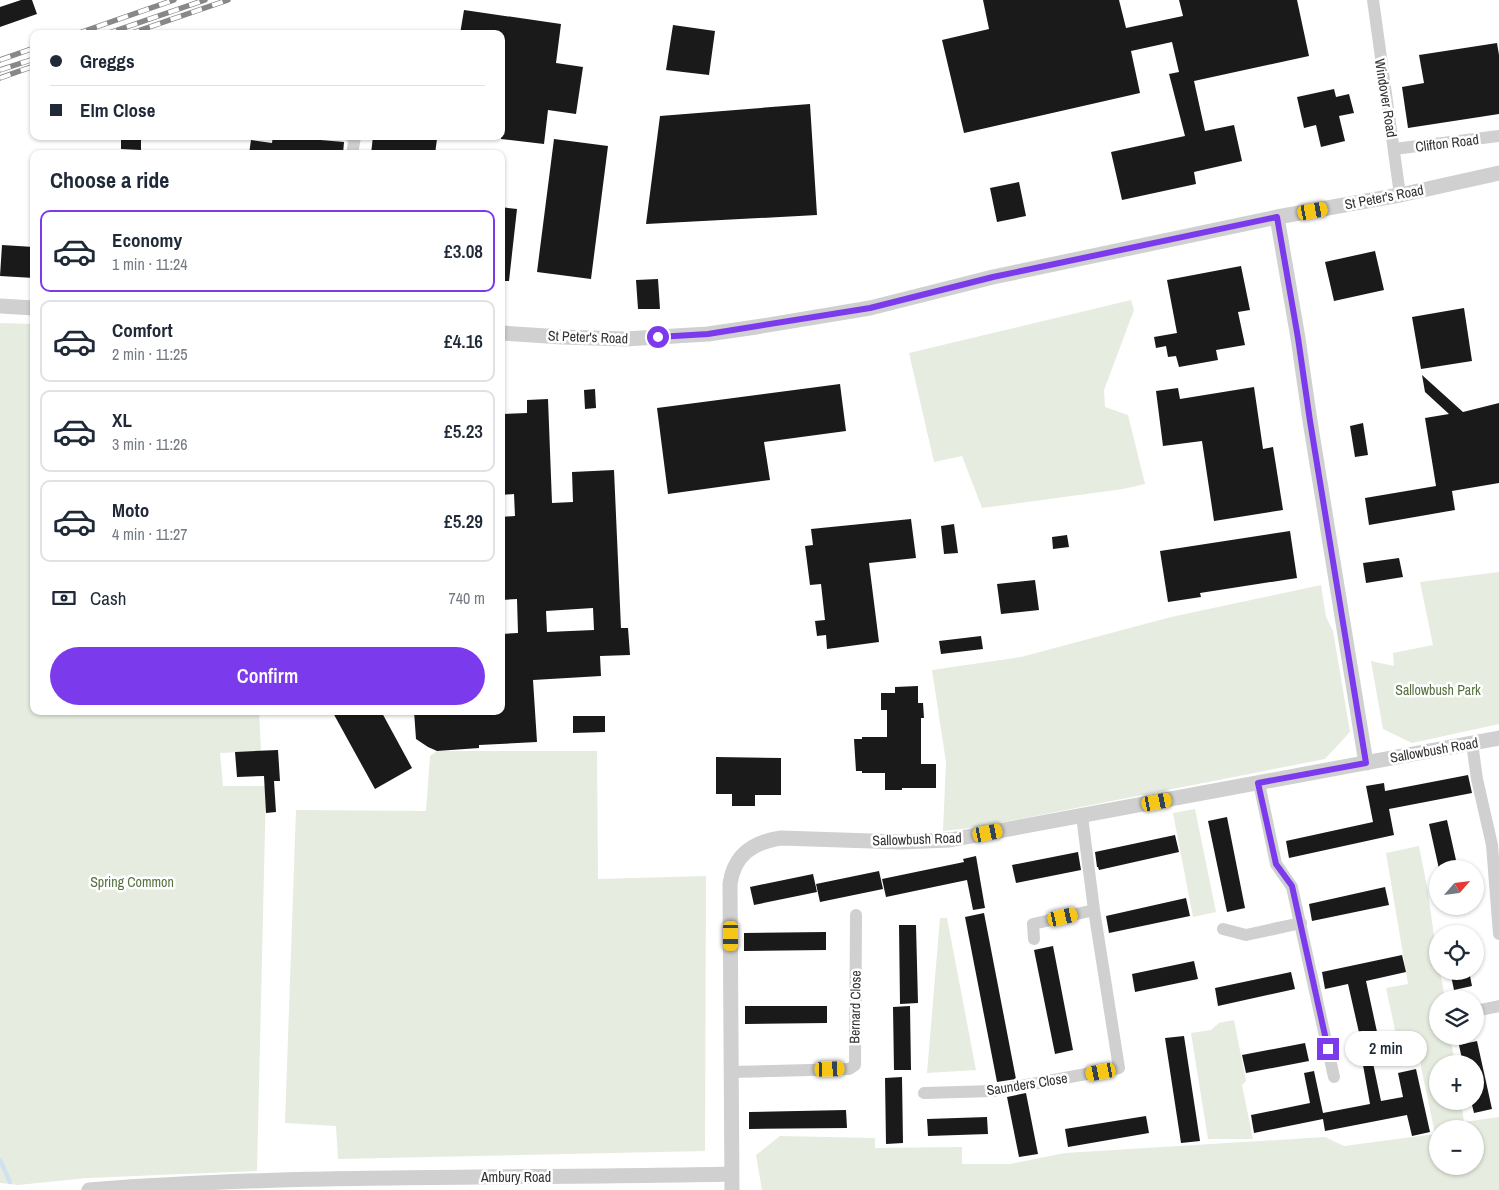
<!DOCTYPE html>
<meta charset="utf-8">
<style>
:root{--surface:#fff;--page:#f2f2f3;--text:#1f2937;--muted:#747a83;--line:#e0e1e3;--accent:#7c3aed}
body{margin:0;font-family:"Archivo Narrow",sans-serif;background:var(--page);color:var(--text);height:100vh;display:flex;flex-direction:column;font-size:19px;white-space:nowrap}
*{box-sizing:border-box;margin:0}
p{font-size:16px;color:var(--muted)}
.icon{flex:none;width:28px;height:28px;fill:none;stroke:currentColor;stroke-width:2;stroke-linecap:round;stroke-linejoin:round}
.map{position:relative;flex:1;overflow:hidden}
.sheet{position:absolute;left:30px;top:150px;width:475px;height:565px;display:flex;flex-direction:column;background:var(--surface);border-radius:10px;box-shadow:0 1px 4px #0004}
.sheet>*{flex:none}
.top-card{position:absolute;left:30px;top:30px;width:475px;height:110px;border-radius:10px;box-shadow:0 1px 4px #0004;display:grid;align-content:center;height:110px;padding:0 20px;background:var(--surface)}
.needle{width:32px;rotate:62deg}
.tools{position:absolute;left:1429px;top:860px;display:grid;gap:10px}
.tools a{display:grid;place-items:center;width:55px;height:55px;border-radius:50%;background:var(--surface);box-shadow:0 1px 4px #0004;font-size:25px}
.end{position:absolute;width:22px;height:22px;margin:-11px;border:6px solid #7c3aed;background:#fff;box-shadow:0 0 0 2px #fff}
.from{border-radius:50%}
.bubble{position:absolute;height:35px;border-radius:18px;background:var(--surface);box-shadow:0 1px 4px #0004;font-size:16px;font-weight:600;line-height:35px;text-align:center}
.car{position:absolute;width:15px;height:30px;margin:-15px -8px;border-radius:6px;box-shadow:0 0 4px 1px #0007;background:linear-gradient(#f5c518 24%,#345 0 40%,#f5c518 0 76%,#345 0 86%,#f5c518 0)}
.top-card b{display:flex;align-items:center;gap:18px;height:48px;font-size:19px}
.top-card b+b{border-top:1px solid var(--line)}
.top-card i{width:12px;height:12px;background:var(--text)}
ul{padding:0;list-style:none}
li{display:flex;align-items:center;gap:15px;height:82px;margin:0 10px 8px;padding:0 10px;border:2px solid var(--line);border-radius:10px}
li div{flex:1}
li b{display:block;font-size:19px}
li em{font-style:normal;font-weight:600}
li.on{border-color:var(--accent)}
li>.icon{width:45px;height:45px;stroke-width:1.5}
h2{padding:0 20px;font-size:22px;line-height:60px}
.pay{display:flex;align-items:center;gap:12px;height:55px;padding:0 20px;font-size:19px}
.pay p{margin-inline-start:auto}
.cta{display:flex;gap:10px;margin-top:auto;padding:10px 20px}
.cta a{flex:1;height:58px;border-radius:30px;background:var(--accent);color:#fff;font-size:20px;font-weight:600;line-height:58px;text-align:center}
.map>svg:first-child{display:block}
.green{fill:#e6ecdf;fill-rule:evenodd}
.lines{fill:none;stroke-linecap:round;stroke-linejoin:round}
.stream{stroke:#cfe2ee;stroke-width:4.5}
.building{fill:#1a1a1a;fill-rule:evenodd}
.minor{stroke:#d0d0d0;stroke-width:12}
.tertiary{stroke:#d0d0d0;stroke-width:15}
.rail-casing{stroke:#888;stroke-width:5.5}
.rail{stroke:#fff;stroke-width:4;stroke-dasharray:11;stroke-linecap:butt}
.route{stroke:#7c3aed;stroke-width:6}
.labels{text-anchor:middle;stroke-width:5;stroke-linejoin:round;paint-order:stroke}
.street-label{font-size:14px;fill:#333;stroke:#fff}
.park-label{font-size:14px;fill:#56703f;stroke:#fff}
</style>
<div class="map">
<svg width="1499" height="1190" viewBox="0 0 1499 1190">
<rect width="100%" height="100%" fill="#fff"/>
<path class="green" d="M1131,300L1134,310L1104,390L1105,407L1128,415L1145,484L1123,489L982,508L962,456L934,462L909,353Z
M0,323L34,324V711H259L261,751L220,753L223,786H266L257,1171L87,1178L18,1185L0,1183Z
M1499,572V724L1412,743L1383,729L1371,661L1394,666L1393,653L1433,645L1420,582Z
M1321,585L1326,617L1333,631L1350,732L1325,759L979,827L943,831L946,762L932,670L1021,657L1171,617Z
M437,751H597L598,879L706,876L705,1151L338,1159L336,1126L285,1123L296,810L426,811L430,756Z
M1195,809L1216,912L1193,917L1173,813Z
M1419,846L1428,892L1437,958L1438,971H1440L1445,999H1438V1036H1450L1455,1064H1438V1101H1461L1464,1122L1499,1117V1190H762L756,1155L780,1136L875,1138V1148L962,1147V1164H1010L1065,1153L1325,1137L1344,1146L1435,1134L1421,1067L1420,1049L1400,1053L1386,988L1408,984L1386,853ZM1438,1129H1475V1166H1438Z
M940,918H947L976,1070L927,1073Z
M1234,1020L1246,1081L1242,1085L1253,1139H1208L1191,1033L1211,1030L1219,1023Z"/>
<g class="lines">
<path class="stream" d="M0,1160L10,1182"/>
</g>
<path class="building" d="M21,0H32L37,14L0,27V7Z
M983,0H1119L1126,28L1183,16L1179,0H1297L1309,56L1194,81L1205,131L1234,125L1242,161L1194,172L1196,184L1122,200L1111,152L1185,136L1169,74L1179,72L1172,42L1131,51L1140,93L964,133L942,40L989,29Z
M464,10L561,24L556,63L583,67L576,114L548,110L544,144L501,139V34H460Z
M673,25L715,31L709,75L666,70Z
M1497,43L1499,55V114L1408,128L1402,87L1424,83L1419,55Z
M1334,89L1336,97L1349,94L1354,113L1339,116L1345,141L1321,147L1316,125L1304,128L1297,97Z
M810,104L817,215L646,224L660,116Z
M121,136H141V150L121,149Z
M273,136L344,142L343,154L287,152L286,154H249L251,140L272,143Z
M373,136H417L437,139L435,154H371Z
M554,139L608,146L591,279L537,272Z
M1019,182L1026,216L997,222L990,188Z
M501,207L517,209L509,281H501Z
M2,245L34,247V278L0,276Z
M1375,251L1384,290L1334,301L1325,262Z
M1241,266L1250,310L1238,312L1245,345L1216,350L1218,360L1179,367L1176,356L1168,357L1166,346L1156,348L1154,337L1177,333L1167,280Z
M658,279L660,309H638L636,280Z
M1464,308L1472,361L1421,369L1412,317Z
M1422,375L1463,412L1499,403V483L1452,491L1455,510L1369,525L1365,498L1436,486L1425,418L1449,414L1425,392Z
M840,384L846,431L764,442L770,480L668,494L657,408Z
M1254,387L1263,449L1273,447L1283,510L1214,521L1202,441L1163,446L1156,391L1178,388L1180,399Z
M595,389L596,408L585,409L584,390Z
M548,399L552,503L573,502L572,472L614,470L621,628H628L630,655L600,656L601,676L533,680L537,742L479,745V748L437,751L428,747L416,739L414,711H501L502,686H504L501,634L518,633L517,599L501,600V517L515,516L514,494L501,495V414L527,413V400ZM593,608L594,630L547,632L546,611Z
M1363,423L1368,455L1355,457L1350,426Z
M911,519L916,558L869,563L879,642L827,649L826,635L817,636L815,621L825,620L821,584L810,585L805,546L813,545L811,529Z
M954,524L958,553L944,554L941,526Z
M1290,531L1297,578L1200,593L1201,597L1168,602L1160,551Z
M1067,535L1069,547L1053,549L1052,537Z
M1399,558L1403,577L1366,583L1363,563Z
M1035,580L1039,610L1001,614L997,584Z
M981,636L983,649L941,654L939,641Z
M918,686V703H923L924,718H921V764H936V788H902V790H885V773H862V771H856L854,739H862V737H887V710H881V693H895V687Z
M332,711H381L412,768L375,789Z
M573,716H605V732L573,733Z
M278,750L280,781H274L276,812L266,813L264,776L237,777L235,752Z
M716,757L781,758V795H755V806H732V794H716Z
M1468,775L1472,793L1389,809L1394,835L1289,858L1286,841L1373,822L1366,786L1384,783L1385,791Z
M1227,817L1245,908L1227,912L1208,821Z
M1447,820L1458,869H1439L1429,824Z
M1175,835L1179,852L1099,870L1098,867H1097L1095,852Z
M1078,852L1081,870L1016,883L1012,865Z
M976,856L985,908L973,910L967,880L886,897L882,879L964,862L963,859Z
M879,871L883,889L820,902L816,884Z
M813,874L817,892L754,905L750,887Z
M1385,887L1389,905L1312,921L1309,904Z
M1186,898L1190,916L1109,933L1106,916Z
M984,913L1016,1079L997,1082L965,917Z
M899,925H916L918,1003L900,1004Z
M826,932V950L744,951V933Z
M1053,946L1073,1050L1055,1054L1034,950Z
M1402,955L1406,972L1366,981L1382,1055L1365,1059L1348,984L1325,989L1322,972Z
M1194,961L1198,979L1135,992L1132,974Z
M1450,971H1469L1472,986L1454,990Z
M1291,972L1295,989L1218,1006L1215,988Z
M745,1006H827V1023L745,1024Z
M910,1006L911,1070H894L893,1007Z
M1184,1036L1200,1141L1181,1143L1165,1038Z
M1477,1041L1492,1109L1474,1113L1471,1101H1475V1064H1463L1459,1045Z
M1305,1043L1309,1061L1246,1073L1242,1055Z
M1373,1063L1381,1101L1403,1097L1398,1073L1416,1069L1430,1132L1412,1136L1407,1115L1325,1131L1323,1119L1254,1133L1251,1115L1310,1103L1304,1073L1314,1071L1323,1113L1370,1104L1363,1065Z
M902,1077L903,1143L886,1144L885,1078Z
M1026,1093L1038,1154L1019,1157L1007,1097Z
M846,1110L847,1128L749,1129V1112Z
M1146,1116L1149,1133L1068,1147L1065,1129Z
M987,1117L988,1134L928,1136L927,1119Z"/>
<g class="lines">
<path class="minor" d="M1373,0L1400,195
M350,136L355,137L352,154
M1394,149L1499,136
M1472,743L1477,779L1492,845L1499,934
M1259,783L1276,864L1292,887L1334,1077
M1223,929L1246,935L1301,923
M1034,939L1033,924L1094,910
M1475,1011L1499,1006
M731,1072L849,1069L855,1065L856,915
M924,1093L993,1091L1119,1068L1094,910L1082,816"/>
<path class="tertiary" d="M1277,217L1298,338L1310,421L1366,763
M0,306L34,308
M501,333L562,337L625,339L708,334L756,327L870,308L993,277L1277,217L1400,195L1499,173
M89,1190C303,1173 518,1179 732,1174
M732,1190L730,884C734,855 753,842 781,838L901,842L950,840L1499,738"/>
<g class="rail-casing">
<path id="rail" d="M76,34L174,0
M106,34L205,0
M129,34L228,0
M0,60L34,48
M0,70L34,59
M0,78L34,66"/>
</g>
<use href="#rail" class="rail"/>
</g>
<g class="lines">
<path class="route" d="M658,337L708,334L870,308L993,277L1277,217L1298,338L1310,421L1366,763L1258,783L1276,864L1292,886L1328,1049"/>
</g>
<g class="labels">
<g class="street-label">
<text transform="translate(1386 98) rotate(81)" y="5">Windover Road</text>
<text transform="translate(1447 143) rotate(-7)" y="5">Clifton Road</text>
<text transform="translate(1384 197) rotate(-11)" y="5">St Peter's Road</text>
<text transform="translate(588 337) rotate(2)" y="5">St Peter's Road</text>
<text transform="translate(1434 750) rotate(-10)" y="5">Sallowbush Road</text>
<text transform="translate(917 839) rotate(-2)" y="5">Sallowbush Road</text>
<text transform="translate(855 1007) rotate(-89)" y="5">Bernard Close</text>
<text transform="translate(1027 1084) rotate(-9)" y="5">Saunders Close</text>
<text x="516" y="1182">Ambury Road</text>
</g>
<g class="park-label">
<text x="1438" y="695">Sallowbush Park</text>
<text x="132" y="887">Spring Common</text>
</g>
</g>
</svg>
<div class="tools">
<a><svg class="needle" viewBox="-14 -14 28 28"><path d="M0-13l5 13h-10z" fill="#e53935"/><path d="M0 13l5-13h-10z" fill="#747a83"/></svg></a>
<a><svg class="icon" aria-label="locate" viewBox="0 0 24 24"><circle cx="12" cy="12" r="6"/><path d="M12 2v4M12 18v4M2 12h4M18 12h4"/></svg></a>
<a><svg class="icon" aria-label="layers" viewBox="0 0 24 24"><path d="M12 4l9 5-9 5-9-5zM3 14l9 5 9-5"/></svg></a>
<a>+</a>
<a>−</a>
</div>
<i class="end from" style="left:658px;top:337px"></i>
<i class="end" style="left:1328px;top:1049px"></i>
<div class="bubble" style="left:1345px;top:1031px;width:82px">2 min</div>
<i class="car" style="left:1313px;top:211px;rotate:80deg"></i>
<i class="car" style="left:1157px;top:802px;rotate:79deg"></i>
<i class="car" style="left:988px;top:833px;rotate:79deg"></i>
<i class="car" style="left:1063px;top:917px;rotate:77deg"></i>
<i class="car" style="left:731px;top:936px;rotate:180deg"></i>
<i class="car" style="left:830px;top:1069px;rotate:88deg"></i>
<i class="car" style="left:1101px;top:1072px;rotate:259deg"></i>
<div class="top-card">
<b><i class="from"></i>Greggs</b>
<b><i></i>Elm Close</b>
</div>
<section class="sheet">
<h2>Choose a ride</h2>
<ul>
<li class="on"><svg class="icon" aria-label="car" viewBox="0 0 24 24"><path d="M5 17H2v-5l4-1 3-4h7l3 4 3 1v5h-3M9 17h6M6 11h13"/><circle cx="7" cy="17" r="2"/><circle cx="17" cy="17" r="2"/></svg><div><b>Economy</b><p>1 min · 11:24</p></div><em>£3.08</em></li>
<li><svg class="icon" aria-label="car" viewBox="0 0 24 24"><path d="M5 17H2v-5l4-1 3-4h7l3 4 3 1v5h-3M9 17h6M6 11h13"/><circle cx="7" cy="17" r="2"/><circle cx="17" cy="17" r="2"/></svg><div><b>Comfort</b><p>2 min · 11:25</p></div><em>£4.16</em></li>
<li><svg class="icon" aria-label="car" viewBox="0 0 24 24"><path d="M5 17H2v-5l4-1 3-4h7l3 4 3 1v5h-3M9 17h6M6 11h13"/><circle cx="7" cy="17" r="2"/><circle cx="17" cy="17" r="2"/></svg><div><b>XL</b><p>3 min · 11:26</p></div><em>£5.23</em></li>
<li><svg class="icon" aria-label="car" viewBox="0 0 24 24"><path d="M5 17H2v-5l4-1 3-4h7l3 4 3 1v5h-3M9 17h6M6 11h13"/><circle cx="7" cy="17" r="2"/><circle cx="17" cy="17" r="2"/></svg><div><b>Moto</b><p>4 min · 11:27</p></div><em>£5.29</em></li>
</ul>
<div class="pay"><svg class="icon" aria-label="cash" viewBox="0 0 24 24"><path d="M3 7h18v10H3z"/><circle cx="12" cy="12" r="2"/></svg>Cash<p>740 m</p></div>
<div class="cta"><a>Confirm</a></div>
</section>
</div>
